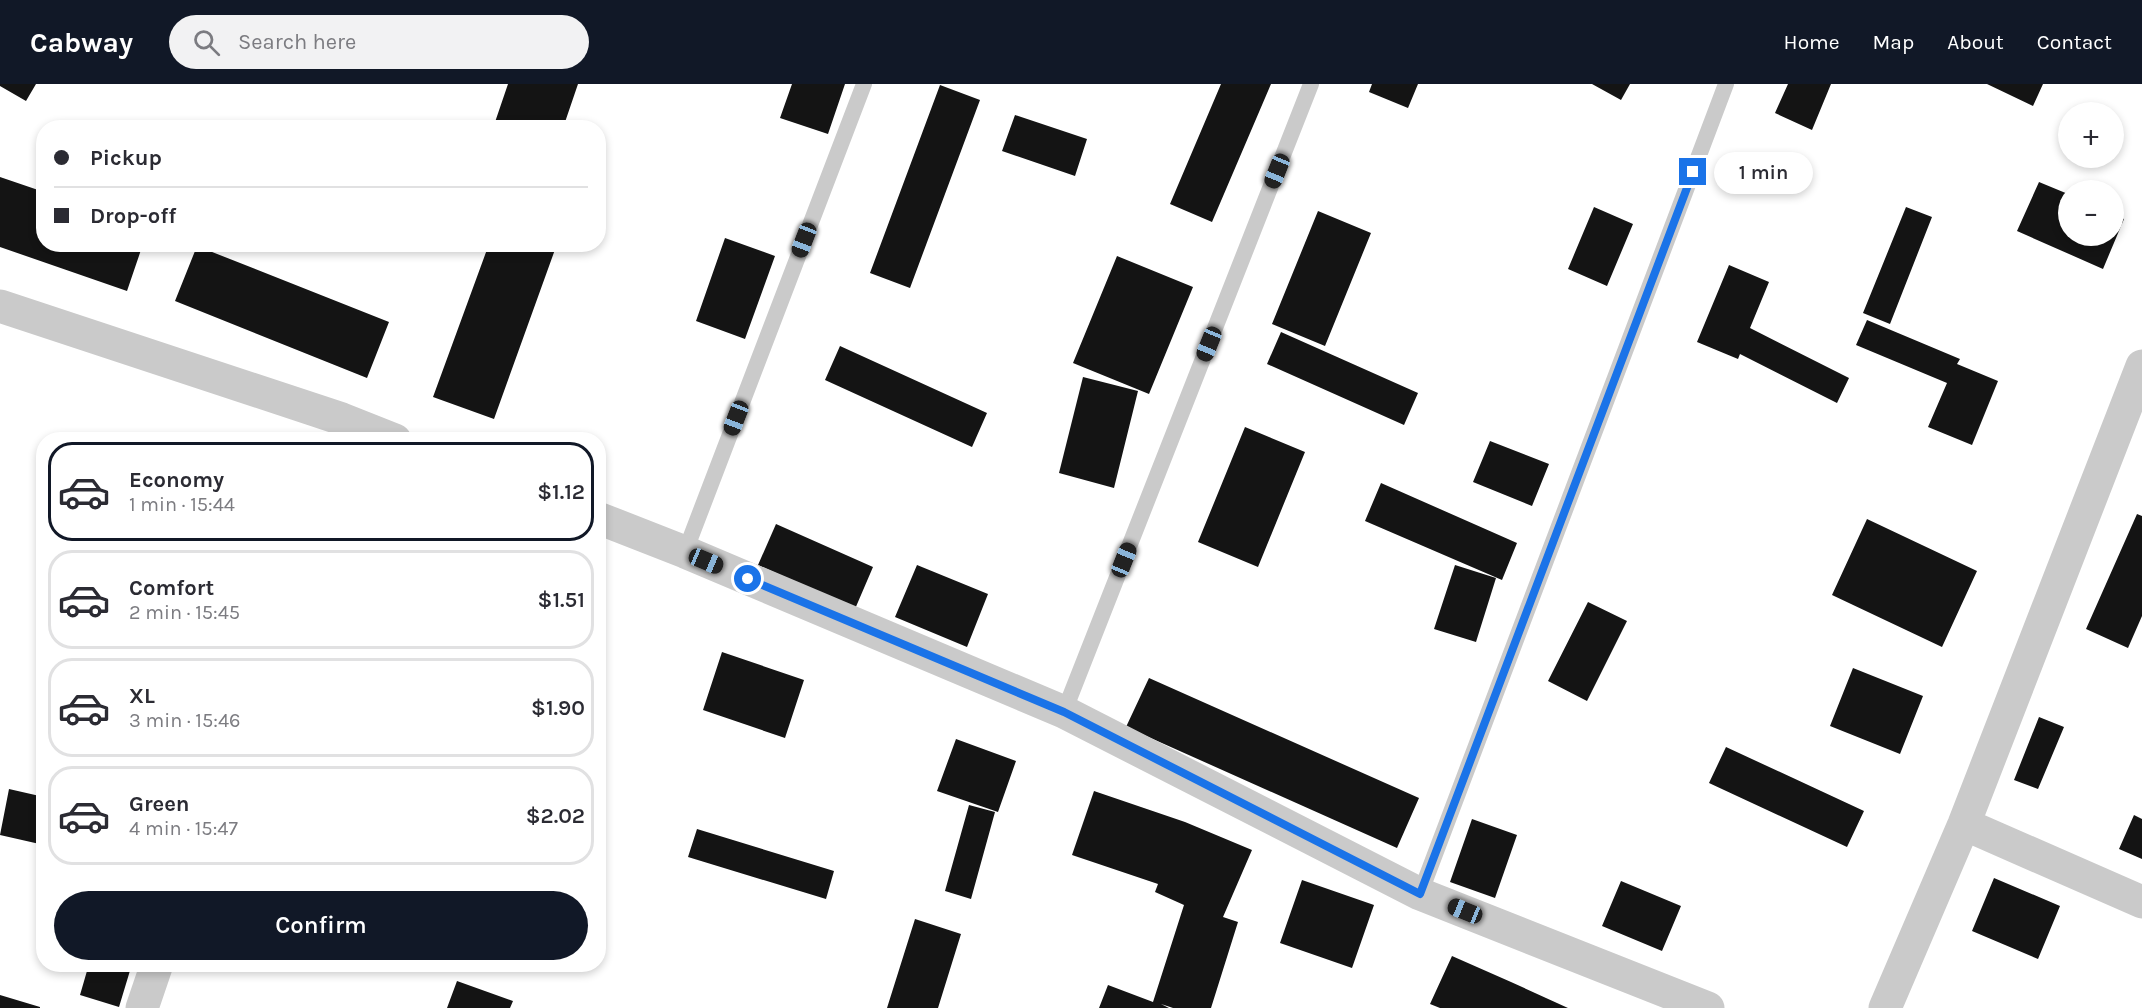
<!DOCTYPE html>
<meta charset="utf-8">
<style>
:root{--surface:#fff;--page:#f2f2f3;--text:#2b2b33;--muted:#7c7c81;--line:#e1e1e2;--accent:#111827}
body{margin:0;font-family:Karla,sans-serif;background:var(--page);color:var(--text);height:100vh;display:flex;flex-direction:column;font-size:22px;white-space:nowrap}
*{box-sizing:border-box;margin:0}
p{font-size:20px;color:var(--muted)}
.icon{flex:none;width:33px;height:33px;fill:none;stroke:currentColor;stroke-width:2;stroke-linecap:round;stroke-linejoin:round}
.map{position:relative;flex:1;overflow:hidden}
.side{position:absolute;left:36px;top:348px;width:570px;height:540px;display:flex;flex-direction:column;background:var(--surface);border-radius:24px;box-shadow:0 3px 9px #0003}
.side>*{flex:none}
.hud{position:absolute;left:36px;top:36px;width:570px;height:132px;border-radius:24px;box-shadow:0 3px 9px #0003;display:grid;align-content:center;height:132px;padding:0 18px;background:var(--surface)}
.controls{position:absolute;left:2058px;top:18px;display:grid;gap:12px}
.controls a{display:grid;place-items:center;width:66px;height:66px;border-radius:50%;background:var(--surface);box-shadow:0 3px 9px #0003;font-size:30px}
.end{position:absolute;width:27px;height:27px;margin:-14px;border:8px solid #1a73e8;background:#fff;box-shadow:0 0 0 3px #fff}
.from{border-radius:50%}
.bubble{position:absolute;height:42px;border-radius:21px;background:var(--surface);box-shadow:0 3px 9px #0003;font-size:20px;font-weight:600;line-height:42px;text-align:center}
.car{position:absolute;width:18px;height:36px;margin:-18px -9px;border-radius:8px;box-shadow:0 0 4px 2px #0007;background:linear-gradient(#222 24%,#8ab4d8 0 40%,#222 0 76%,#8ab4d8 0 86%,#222 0)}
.hud b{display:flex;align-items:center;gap:21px;height:57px;font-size:22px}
.hud b+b{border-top:2px solid var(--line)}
.hud i{width:15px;height:15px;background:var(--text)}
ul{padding:10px 0 0;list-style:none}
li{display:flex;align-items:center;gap:18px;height:99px;margin:0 12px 9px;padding:0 6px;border:3px solid var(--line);border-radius:24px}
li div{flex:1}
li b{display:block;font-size:22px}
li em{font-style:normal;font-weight:600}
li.active{border-color:var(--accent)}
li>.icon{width:54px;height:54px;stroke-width:1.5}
.primary-button{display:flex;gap:12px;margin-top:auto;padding:12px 18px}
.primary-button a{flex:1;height:69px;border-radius:36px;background:var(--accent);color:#fff;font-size:24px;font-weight:600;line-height:69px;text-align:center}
header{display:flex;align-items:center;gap:36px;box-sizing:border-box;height:84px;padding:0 30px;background:var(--accent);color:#fff}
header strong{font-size:28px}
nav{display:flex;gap:33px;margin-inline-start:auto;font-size:21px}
.search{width:420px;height:54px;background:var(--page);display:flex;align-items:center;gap:15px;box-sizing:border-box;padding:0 21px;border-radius:33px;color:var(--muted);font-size:22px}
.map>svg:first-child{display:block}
.building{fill:#141414}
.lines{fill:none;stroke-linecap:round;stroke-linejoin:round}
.service{stroke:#cacaca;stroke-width:16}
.minor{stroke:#cacaca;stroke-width:33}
.route{stroke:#1a73e8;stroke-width:8}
</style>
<header>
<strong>Cabway</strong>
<div class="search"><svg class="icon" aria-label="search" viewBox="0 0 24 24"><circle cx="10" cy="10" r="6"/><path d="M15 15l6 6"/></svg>Search here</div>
<nav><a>Home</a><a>Map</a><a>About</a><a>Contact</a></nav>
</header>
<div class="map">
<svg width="2142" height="924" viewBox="0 0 2142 924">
<rect width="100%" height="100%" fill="#fff"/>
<path class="building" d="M0,0H36L26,17L0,2Z
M508,0H578L563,44H493Z
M792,0H845L828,50L780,34Z
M1221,0H1271L1212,138L1170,120Z
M1372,0H1418L1408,24L1369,8Z
M1592,0H1630L1621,16Z
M1788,0H1831L1812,46L1775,29Z
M1987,0H2043L2033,22Z
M940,1L980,16L910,204L870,189Z
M1015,31L1087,55L1075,92L1002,67Z
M0,93L44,108V160H143L127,207L0,163Z
M2039,98L2068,110V152H2114V130L2124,135L2103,185L2017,147Z
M1594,123L1633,140L1607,202L1568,185Z
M1906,123L1932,133L1890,240L1863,229Z
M1318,127L1371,149L1325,262L1272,240Z
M725,154L775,172L745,255L696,237Z
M489,160H557L494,335L433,313Z
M197,162L389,238L367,294L175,217Z
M1117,172L1193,203L1149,310L1073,279Z
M1729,181L1769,198L1750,244L1849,294L1837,319L1740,270L1738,275L1697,258Z
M1867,236L1960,275L1957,280L1998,297L1972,361L1928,343L1947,299L1856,261Z
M1281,248L1418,309L1404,341L1267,280Z
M840,262L987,329L972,363L825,296Z
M1083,293L1138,307L1114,404L1059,389Z
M1245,343L1305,368L1258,483L1198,458Z
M1490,357L1549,380L1532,422L1473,398Z
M1381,399L1517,459L1502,496L1365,437Z
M2137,430L2142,432V532L2128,564L2086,545Z
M1867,435L1977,487L1942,563L1832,511Z
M776,440L873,483L855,525L758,481Z
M917,481L988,510L967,563L895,533Z
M1455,481L1496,494L1476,558L1434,545Z
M1588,518L1627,537L1587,617L1548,597Z
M722,568L804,596L785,654L703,626Z
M1853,584L1923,612L1900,670L1830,642Z
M1149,594L1419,714L1397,764L1126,643Z
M2039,633L2064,643L2038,705L2014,696Z
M956,655L1016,677L998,728L937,707Z
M1726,663L1864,727L1847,763L1709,699Z
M9,705L44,713V761L0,751Z
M1094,707L1185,738L1252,766L1223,833L1238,838L1211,924H1173L1161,920L1169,924H1099L1108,901L1153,918L1184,821L1155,808L1158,800L1072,771Z
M969,721L995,728L971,815L945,807Z
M2134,731L2142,735V775L2119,765Z
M1472,735L1517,751L1495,814L1450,798Z
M697,745L834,787L826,815L688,773Z
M1994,794L2060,822L2038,875L1972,847Z
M1302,796L1374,821L1352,884L1280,859Z
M1621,797L1681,822L1662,867L1602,842Z
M915,835L961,850L938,924H887Z
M1452,872L1511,898L1568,924H1440L1430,920Z
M89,880H132L119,923L80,911Z
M457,897L513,917L510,924H447Z
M0,911L40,923V924H0Z"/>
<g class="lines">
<path class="service" d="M685,468L864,0
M1064,628L1311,0
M1420,810L1726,0"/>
<path class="minor" d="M0,222L342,335L395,356
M598,434L685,468L1064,628L1420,810L1708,924
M1964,740L2142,818
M142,924L157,880
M1885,924L1964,740L2142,282"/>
</g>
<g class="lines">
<path class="route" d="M748,495L1064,628L1420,810L1693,88"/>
</g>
</svg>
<div class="controls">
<a>+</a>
<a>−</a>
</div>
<i class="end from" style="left:748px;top:495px"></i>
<i class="end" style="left:1693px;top:88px"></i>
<div class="bubble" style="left:1714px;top:68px;width:99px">1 min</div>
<i class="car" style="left:1277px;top:87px;rotate:202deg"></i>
<i class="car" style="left:804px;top:156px;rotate:201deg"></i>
<i class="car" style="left:1209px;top:260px;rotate:202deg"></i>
<i class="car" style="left:736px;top:334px;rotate:201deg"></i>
<i class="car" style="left:1124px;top:476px;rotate:22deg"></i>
<i class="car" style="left:706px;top:477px;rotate:113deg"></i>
<i class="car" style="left:1465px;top:827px;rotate:292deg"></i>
<div class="hud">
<b><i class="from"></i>Pickup</b>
<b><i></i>Drop-off</b>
</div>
<section class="side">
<ul>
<li class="active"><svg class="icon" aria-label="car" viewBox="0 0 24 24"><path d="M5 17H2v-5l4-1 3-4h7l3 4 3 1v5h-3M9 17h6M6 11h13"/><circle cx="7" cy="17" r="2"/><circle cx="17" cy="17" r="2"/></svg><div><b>Economy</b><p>1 min · 15:44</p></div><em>$1.12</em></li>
<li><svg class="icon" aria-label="car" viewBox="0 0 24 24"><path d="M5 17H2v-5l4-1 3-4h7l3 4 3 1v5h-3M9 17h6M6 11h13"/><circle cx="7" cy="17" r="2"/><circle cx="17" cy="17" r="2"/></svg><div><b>Comfort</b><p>2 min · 15:45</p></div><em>$1.51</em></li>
<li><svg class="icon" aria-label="car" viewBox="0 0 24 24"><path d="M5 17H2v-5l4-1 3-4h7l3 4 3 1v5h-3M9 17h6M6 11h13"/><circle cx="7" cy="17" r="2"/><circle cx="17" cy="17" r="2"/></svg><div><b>XL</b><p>3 min · 15:46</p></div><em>$1.90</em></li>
<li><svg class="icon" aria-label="car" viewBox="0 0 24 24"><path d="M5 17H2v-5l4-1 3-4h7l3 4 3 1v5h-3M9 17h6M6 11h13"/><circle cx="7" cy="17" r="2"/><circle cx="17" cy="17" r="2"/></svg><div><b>Green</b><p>4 min · 15:47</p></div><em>$2.02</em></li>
</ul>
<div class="primary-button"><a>Confirm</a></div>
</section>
</div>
